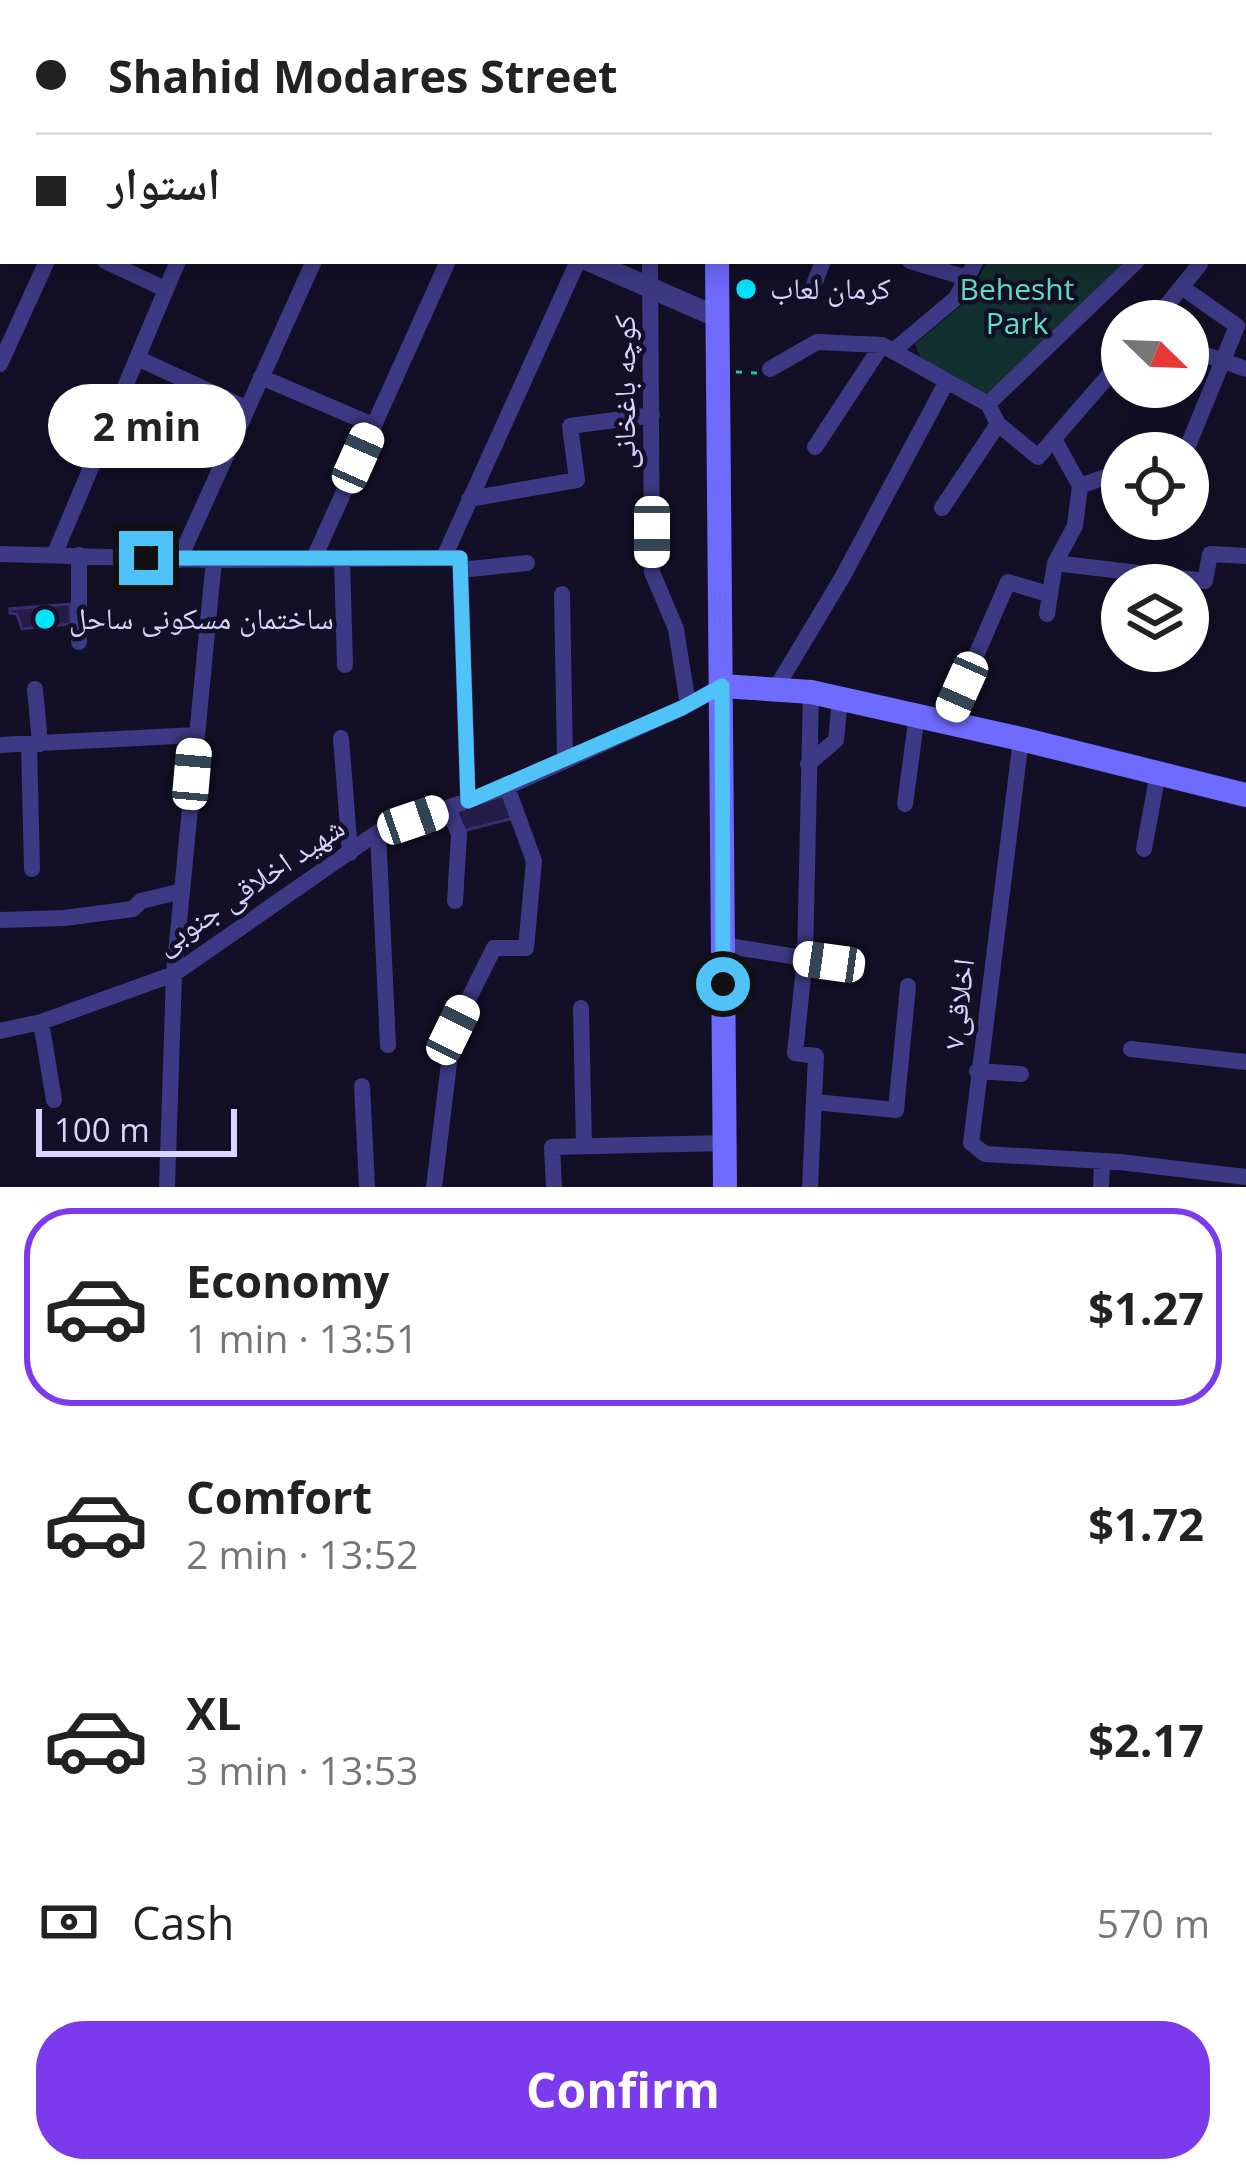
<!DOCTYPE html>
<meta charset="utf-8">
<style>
:root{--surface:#fff;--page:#f2f2f2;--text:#222;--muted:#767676;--line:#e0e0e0;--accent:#7c3aed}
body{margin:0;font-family:"Open Sans","Noto Naskh Arabic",sans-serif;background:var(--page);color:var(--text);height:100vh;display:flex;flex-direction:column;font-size:45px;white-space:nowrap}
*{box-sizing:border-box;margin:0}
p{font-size:39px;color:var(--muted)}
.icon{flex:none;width:66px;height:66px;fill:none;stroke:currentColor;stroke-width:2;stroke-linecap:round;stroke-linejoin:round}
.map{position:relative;height:1187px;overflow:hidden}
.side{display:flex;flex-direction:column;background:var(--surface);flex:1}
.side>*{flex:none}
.hud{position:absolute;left:0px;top:0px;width:1248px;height:264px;box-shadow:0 6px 30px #0003;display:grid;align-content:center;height:264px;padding:0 36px;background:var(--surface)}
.needle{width:78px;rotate:113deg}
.tools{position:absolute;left:1101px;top:300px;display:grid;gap:24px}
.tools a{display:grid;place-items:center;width:108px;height:108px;border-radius:50%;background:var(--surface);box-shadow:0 6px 30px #0003;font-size:60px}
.scale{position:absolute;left:36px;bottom:30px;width:201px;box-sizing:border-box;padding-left:12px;border:6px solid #d9d4ff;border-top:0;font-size:33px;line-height:42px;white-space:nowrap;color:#d9d4ff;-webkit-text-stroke:9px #130f26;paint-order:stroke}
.end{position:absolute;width:54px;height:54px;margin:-27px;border:15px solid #4fc3f7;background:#111;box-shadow:0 0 0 6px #111}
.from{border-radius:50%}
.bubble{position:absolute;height:84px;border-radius:42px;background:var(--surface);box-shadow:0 6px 30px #0003;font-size:39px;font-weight:700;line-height:84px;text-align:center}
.car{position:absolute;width:36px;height:72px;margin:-36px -18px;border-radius:15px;box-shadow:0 0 9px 3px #0007;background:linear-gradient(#fff 24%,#345 0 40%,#fff 0 76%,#345 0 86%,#fff 0)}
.hud b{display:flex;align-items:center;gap:42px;height:114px;font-size:45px}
.hud b+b{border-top:3px solid var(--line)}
.hud i{width:30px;height:30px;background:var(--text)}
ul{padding:21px 0 0;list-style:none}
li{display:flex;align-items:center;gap:36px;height:198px;margin:0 24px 18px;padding:0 12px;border:6px solid transparent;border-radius:48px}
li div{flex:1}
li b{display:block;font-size:45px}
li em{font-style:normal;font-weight:700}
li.active{border-color:var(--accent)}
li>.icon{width:108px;height:108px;stroke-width:1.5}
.pay{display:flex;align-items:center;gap:30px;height:132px;padding:0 36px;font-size:45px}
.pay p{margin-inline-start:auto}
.cta{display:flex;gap:24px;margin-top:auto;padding:24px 36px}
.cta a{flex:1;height:138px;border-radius:48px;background:var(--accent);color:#fff;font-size:48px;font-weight:700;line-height:138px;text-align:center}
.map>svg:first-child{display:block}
.green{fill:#12302f}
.building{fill:#241b47;stroke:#3b2d73;stroke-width:3}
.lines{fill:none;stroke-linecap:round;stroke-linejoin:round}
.path{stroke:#2fb8b0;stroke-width:3;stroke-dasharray:6 9;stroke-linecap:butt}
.minor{stroke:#3d3a85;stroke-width:16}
.tertiary{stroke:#3d3a85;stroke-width:21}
.secondary{stroke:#6f6bff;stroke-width:24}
.route{stroke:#4fc3f7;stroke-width:15}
.poi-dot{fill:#00e5ff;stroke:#130f26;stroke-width:4.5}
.labels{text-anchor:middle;stroke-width:9;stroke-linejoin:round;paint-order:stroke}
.poi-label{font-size:30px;fill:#d9d4ff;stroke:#130f26;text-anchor:start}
.park-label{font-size:30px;fill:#5fe0c0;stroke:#130f26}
.street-label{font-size:30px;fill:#d9d4ff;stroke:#130f26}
</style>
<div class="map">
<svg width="1246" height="1187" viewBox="0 0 1246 1187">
<rect width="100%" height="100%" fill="#130f26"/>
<path class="green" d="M988,261H1126L985,400L964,381L921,359L915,344L963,304Z"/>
<path class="building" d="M70,604L71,624L22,629L17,614L10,613V609Z
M508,794L518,817L459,832L454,808Z"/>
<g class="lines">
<path class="path" d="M736,372L757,373"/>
<path class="minor" d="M374,0L381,3
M81,3L82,0
M231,3L232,0
M522,3L523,0
M1020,3L1021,0
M1133,3L1135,0
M1192,3L1193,0
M0,81L3,93
M0,129L3,118
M1245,142H1246
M1245,249L1246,248
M105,261L165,289
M650,261L652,572L676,629L688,705
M910,261L967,278
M1183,288L1237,326L1185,453
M810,295L823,261
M1154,321L1200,264
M1188,349L1246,369
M893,351L956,298L976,261
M137,358L246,408
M0,364L47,261
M770,369L817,342L882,345L988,404L998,424L1038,457L1122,360
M261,377L373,425
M988,404L1137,261
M1054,439L1080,486
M815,447L882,345
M469,499L577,480L570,426L652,415
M942,508L998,424
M55,553L178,261
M0,554L214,560L460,558L468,801
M79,555V642
M444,557L578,261
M314,558L448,261
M342,559L345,665
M179,560L314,261
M1055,563L1205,581L1210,554L1246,556
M461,570L527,563
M562,594L565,759
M1047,614L1055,563L1075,526L1080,486L1122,471
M776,688L843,576L946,383
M35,689L40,744
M947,722L1008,582L1048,594
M341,738L350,853
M1021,739L971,1143L985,1154L1120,1162L1246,1177
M29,744L32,869
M0,745L196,735
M808,764L836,740L840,699
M905,804L917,715
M448,808L459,834L455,901
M378,832L388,1045
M1144,849L1158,773
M0,920L64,918L133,909L141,901L182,891
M722,945L854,966
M581,1008L584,1146
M41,1022L54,1100
M0,1031L41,1022L174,974L378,832L507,787L682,708L722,686
M1131,1049L1246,1062
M977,1071L1021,1074
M362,1086L367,1187
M815,1102L896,1110L908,986
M167,1187L174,974L214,560
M434,1187L453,1030L494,948H526L534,861L507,787
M554,1187L552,1147L725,1143
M810,1187L816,1056L795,1053L805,958L811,692
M1101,1187L1102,1162"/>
<path class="tertiary" d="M12,0L19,3
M589,261L717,317"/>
<path class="secondary" d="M1170,0L1177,3
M715,3V0
M1245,33H1246
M717,261L725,1187
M722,686L811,692L1021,739L1246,795"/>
</g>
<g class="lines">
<path class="route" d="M146,558H460L468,801L682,708L722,686L723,984"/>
</g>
<g class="poi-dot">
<circle cx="746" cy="289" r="12"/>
<circle cx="45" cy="619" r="12"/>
</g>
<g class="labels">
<g class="poi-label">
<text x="770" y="299">کرمان لعاب</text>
<text x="69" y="629">ساختمان مسکونی ساحل</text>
</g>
<g class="park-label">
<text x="1017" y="300">Behesht<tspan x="1017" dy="34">Park</tspan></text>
</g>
<g class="street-label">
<text transform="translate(625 392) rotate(-90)" y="10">کوچه باغخانی</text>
<text transform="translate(250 886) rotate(-34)" y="10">شهید اخلاقی جنوبی</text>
<text transform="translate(959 1004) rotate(-83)" y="10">اخلاقی۷</text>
</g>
</g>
</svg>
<div class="tools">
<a><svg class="needle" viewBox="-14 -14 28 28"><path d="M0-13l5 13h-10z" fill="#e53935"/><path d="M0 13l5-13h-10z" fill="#767676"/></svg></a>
<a><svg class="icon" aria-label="locate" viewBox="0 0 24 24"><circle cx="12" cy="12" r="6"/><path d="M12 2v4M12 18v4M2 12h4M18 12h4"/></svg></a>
<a><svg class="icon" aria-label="layers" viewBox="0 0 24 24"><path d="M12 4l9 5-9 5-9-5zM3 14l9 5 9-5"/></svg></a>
</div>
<div class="scale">100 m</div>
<i class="end from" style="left:723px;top:984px"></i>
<i class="end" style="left:146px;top:558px"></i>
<div class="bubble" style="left:48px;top:384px;width:198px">2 min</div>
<i class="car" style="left:358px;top:458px;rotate:24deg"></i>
<i class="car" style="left:652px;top:532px;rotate:180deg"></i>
<i class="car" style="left:962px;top:687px;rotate:204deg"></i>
<i class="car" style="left:192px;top:774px;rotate:5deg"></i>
<i class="car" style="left:413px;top:820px;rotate:71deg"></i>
<i class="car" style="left:829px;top:962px;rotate:278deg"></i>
<i class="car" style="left:453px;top:1030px;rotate:26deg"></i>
<div class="hud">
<b><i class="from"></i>Shahid Modares Street</b>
<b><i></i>استوار</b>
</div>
</div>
<section class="side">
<ul>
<li class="active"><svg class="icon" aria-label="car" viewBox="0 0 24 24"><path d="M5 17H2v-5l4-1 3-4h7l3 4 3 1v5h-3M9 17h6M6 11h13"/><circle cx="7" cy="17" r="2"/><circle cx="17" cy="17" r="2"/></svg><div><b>Economy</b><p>1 min · 13:51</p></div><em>$1.27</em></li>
<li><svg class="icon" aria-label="car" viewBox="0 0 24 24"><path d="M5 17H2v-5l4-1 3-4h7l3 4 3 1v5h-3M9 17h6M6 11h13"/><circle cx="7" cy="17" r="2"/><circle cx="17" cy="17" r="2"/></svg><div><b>Comfort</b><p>2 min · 13:52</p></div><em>$1.72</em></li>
<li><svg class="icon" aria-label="car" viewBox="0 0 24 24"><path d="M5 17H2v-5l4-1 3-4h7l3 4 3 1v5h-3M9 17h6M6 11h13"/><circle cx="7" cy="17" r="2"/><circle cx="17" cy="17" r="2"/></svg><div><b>XL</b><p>3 min · 13:53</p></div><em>$2.17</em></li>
</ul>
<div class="pay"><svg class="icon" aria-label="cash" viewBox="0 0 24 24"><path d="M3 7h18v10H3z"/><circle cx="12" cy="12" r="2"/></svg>Cash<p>570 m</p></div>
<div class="cta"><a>Confirm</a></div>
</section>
